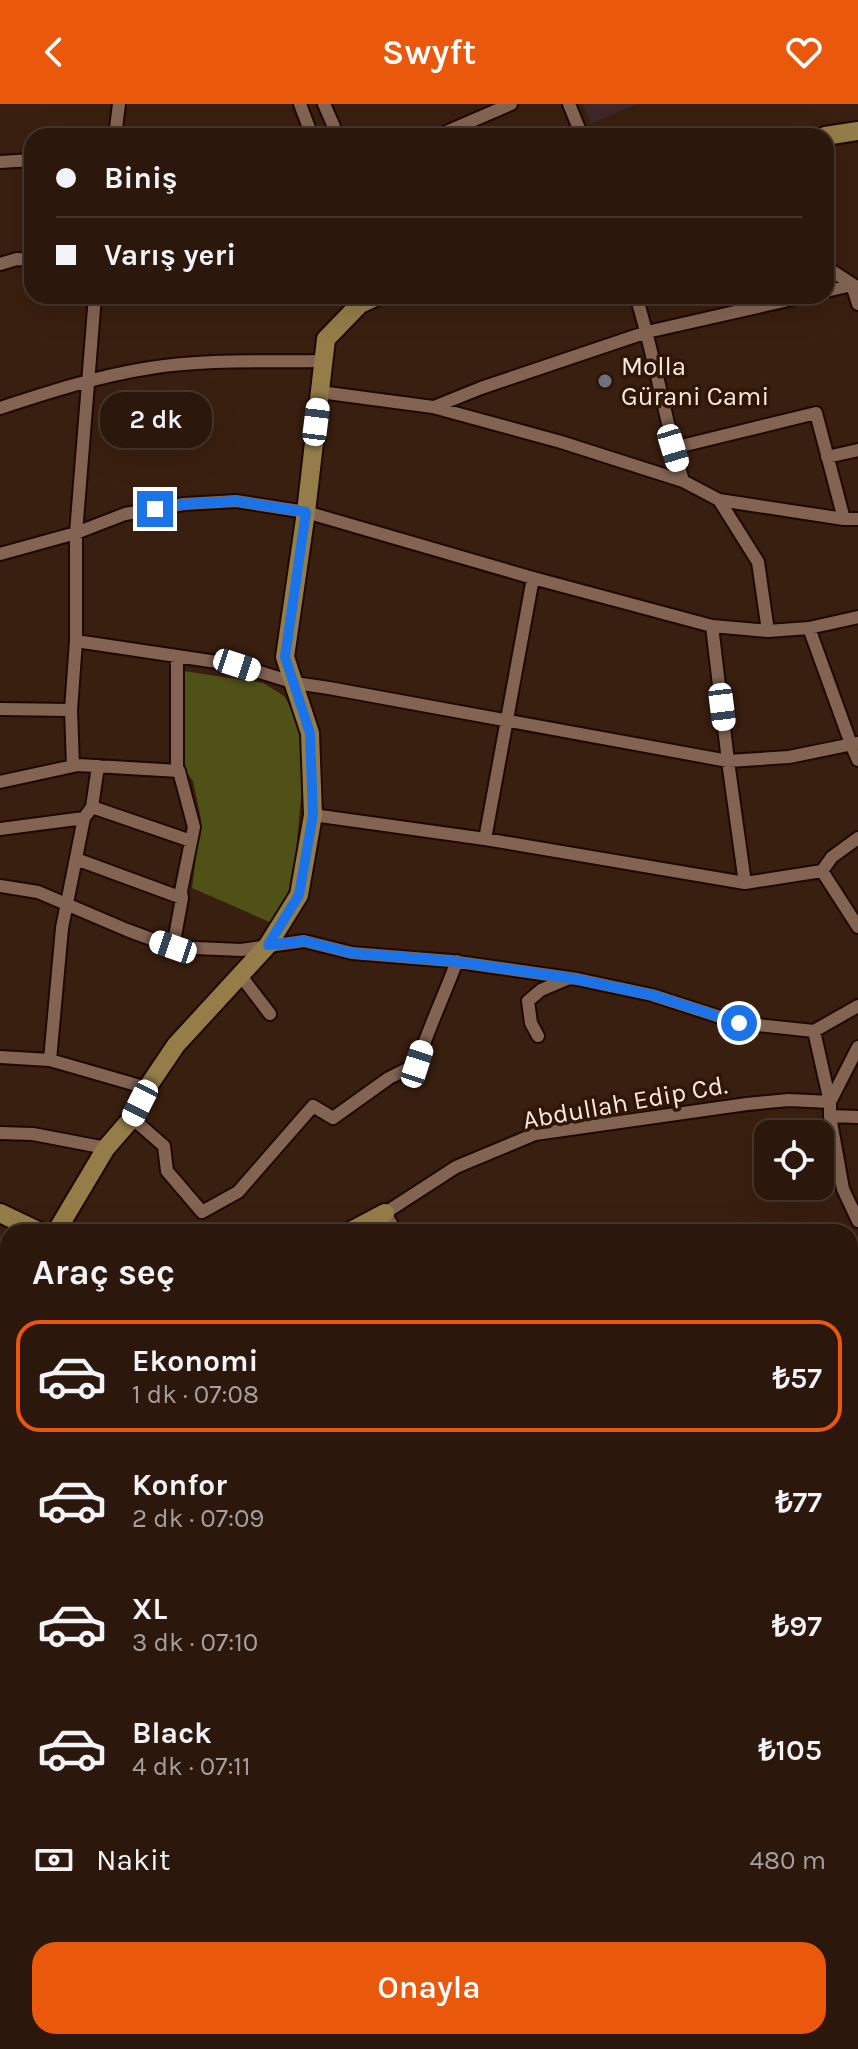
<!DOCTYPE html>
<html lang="tr">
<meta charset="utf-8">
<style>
:root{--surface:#2b170b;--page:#372419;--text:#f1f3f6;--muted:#a69f9d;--line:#47362c;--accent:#ea580c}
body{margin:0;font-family:Karla,sans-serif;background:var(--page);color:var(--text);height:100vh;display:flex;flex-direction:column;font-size:30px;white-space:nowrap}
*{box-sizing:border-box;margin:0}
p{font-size:26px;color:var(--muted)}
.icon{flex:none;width:44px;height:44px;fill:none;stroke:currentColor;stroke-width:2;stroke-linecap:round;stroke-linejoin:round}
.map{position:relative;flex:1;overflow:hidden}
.side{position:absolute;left:0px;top:1120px;width:858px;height:826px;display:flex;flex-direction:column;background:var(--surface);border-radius:24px 24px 0 0;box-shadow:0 8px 32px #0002,0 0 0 2px var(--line)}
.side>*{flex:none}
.guide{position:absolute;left:24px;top:24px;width:810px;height:176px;border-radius:24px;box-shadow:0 8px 32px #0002,0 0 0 2px var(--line);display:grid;align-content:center;height:176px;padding:0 32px;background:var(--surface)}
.tools{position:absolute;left:754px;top:1016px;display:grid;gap:16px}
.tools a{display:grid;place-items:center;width:80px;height:80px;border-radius:16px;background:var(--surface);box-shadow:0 8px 32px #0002,0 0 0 2px var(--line);font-size:40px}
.end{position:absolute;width:36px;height:36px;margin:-18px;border:10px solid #1a73e8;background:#fff;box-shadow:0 0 0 4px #fff}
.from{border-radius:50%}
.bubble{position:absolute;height:56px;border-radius:24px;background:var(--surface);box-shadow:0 8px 32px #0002,0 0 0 2px var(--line);font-size:26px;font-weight:600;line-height:56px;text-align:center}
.car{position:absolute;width:24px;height:48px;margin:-24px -12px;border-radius:10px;box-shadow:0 0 6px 2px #0007;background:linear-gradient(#fff 24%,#345 0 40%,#fff 0 76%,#345 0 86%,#fff 0)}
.guide b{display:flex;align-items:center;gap:28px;height:76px;font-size:30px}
.guide b+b{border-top:2px solid var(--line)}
.guide i{width:20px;height:20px;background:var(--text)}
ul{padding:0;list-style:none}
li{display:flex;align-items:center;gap:24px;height:112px;margin:0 16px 12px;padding:0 16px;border:4px solid transparent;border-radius:24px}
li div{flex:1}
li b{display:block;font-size:30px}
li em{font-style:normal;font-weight:600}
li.selected{border-color:var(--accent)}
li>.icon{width:72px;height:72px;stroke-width:1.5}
h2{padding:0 32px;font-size:36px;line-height:96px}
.pay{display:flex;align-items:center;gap:20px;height:88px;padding:0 32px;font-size:30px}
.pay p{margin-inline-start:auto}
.cta{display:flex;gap:16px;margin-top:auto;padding:16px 32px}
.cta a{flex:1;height:92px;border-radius:24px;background:var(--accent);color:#fff;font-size:32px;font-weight:600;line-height:92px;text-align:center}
header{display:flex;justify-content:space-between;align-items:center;height:104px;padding:0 32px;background:var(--accent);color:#fff;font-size:36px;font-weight:600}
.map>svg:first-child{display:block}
.education{fill:#3c2827}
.green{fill:#505117}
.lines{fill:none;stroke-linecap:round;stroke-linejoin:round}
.street-casing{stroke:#1f0800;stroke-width:16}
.secondary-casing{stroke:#1f0800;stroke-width:22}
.street{stroke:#836452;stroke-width:12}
.secondary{stroke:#947d49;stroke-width:18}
.route{stroke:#1a73e8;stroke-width:10}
.worship-dot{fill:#6b7280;stroke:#2f1606;stroke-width:3}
.labels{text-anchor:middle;stroke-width:7;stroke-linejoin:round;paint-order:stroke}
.poi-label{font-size:26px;fill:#fbe8de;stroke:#2f1606;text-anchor:start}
.street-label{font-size:26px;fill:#fbe8de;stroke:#2f1606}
</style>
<header><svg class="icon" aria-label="back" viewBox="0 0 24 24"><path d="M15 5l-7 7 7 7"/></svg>Swyft<svg class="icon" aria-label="heart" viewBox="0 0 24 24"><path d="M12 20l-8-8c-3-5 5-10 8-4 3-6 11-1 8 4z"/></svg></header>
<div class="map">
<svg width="858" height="1945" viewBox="0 0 858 1945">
<rect width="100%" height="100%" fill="#391f0f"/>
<path class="education" d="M583,0H637L591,20Z"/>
<path class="green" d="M177,566L263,579L284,592L297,615L304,662L292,790L274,820L192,784L201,715L193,677L180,660Z"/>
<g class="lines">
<g class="street-casing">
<path id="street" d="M300,0L312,32
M324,0L338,32
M569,0L582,32
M115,32L119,0
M437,32L511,0
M0,58L32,56
M0,160L17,155L32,156
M826,163L855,182
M826,187L852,181L858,200
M636,192C655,253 665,316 683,377
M320,288L433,303L561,338L683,377L719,396L758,458L768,527L809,524L858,513
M434,303L481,284L647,228L806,192
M0,304C49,288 98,272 150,264C205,255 267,258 324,257
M673,344L816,309L844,415
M827,353L858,346
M719,396L844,415H858
M0,450L76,429L125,410L184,400L236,397L306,408L533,474L712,522L768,527
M712,522L728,657L745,779
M809,524L851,640L858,656
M76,537L237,561L295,579L329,584L728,657L789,653L858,639
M177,552V664L179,667
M0,605L71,606
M73,662L71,606L76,537V429L95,192
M0,678L78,661L179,667L194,723L181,787L182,794L173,843
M92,703L191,737
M313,711L485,735L745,779L822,767L832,753L858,734
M0,725L84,714
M485,735L533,474
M76,755L182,794
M822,767L858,823
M0,782L38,788L127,826L173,843L241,846L304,837L352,849L451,857L577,875L652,891L739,919L814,927L830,998V1012
M241,872L270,910
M814,927L858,902
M538,932L531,919L528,897L541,886L567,875
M0,953L50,956L147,984
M50,956L62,824L84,714L92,703L98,662
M858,1013L830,1012L843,1085L858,1117
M132,1014L164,1042L167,1067L202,1108L238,1088L313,1002L333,1014L389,974L417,960C428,925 444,892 457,857
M0,1029L33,1030L106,1044
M396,1128L385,1109L456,1063L535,1030L747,1000L789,996L830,998L858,943
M850,1158L858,1156
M0,1237H8
M0,1327L8,1330
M850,1332L858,1328
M0,1485L8,1487
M850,1496L858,1508
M0,1545H8
M0,1585H8
M850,1678L858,1674
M0,1813L8,1815
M469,1938L471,1945
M262,1945V1938
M563,1945L583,1938"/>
</g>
<g class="secondary-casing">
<path id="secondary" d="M825,32L858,27
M0,1109L40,1128
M56,1128L106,1044L132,1014L147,984L176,941L268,841L299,791L313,711L310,629L285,553L306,408L326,235L360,200L377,192
M349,1128L385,1109
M850,1492L858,1487
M0,1651L8,1652
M850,1868L858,1861
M763,1945L770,1938"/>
</g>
<use href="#street" class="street"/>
<use href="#secondary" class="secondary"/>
</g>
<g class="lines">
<path class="route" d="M155,405L184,400L236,397L306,408L285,553L310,629L313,711L299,791L268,841L304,837L352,849L451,857L570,874L652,891L739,919"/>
</g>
<circle class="worship-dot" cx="605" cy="277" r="8"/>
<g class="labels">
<g class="poi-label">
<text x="621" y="271">Molla<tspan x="621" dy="30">Gürani Cami</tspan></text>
</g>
<g class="street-label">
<text transform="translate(625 998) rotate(-10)" y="9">Abdullah Edip Cd.</text>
</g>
</g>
</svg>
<div class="tools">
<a><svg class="icon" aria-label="locate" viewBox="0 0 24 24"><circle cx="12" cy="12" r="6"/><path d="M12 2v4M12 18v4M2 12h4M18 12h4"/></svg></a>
</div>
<i class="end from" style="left:739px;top:919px"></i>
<i class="end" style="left:155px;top:405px"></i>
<div class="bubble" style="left:100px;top:288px;width:112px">2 dk</div>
<i class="car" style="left:316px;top:318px;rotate:7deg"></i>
<i class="car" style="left:673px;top:344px;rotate:163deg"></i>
<i class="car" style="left:237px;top:561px;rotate:108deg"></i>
<i class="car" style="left:722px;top:603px;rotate:173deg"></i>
<i class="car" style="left:173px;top:843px;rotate:289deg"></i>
<i class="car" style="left:417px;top:960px;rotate:18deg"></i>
<i class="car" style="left:140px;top:999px;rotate:207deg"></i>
<div class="guide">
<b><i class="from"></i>Biniş</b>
<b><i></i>Varış yeri</b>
</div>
<section class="side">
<h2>Araç seç</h2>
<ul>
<li class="selected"><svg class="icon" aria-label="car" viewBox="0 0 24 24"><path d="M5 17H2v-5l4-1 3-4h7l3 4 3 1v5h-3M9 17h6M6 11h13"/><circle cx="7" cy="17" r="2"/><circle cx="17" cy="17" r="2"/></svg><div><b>Ekonomi</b><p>1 dk · 07:08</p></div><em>₺57</em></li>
<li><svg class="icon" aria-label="car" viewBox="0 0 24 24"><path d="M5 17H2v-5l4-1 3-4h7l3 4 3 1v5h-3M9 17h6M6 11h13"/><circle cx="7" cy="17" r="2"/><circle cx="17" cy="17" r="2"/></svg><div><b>Konfor</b><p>2 dk · 07:09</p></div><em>₺77</em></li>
<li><svg class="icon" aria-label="car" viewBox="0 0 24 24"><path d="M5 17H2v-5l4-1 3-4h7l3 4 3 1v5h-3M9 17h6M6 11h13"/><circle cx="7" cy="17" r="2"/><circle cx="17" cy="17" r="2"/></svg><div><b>XL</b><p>3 dk · 07:10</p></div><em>₺97</em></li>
<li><svg class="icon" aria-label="car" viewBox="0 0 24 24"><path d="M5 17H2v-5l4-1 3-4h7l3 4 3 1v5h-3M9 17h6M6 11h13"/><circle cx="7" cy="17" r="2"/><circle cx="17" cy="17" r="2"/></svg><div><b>Black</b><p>4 dk · 07:11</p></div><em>₺105</em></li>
</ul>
<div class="pay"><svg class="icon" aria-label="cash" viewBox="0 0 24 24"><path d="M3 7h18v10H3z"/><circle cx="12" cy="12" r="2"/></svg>Nakit<p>480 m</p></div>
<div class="cta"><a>Onayla</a></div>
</section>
</div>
